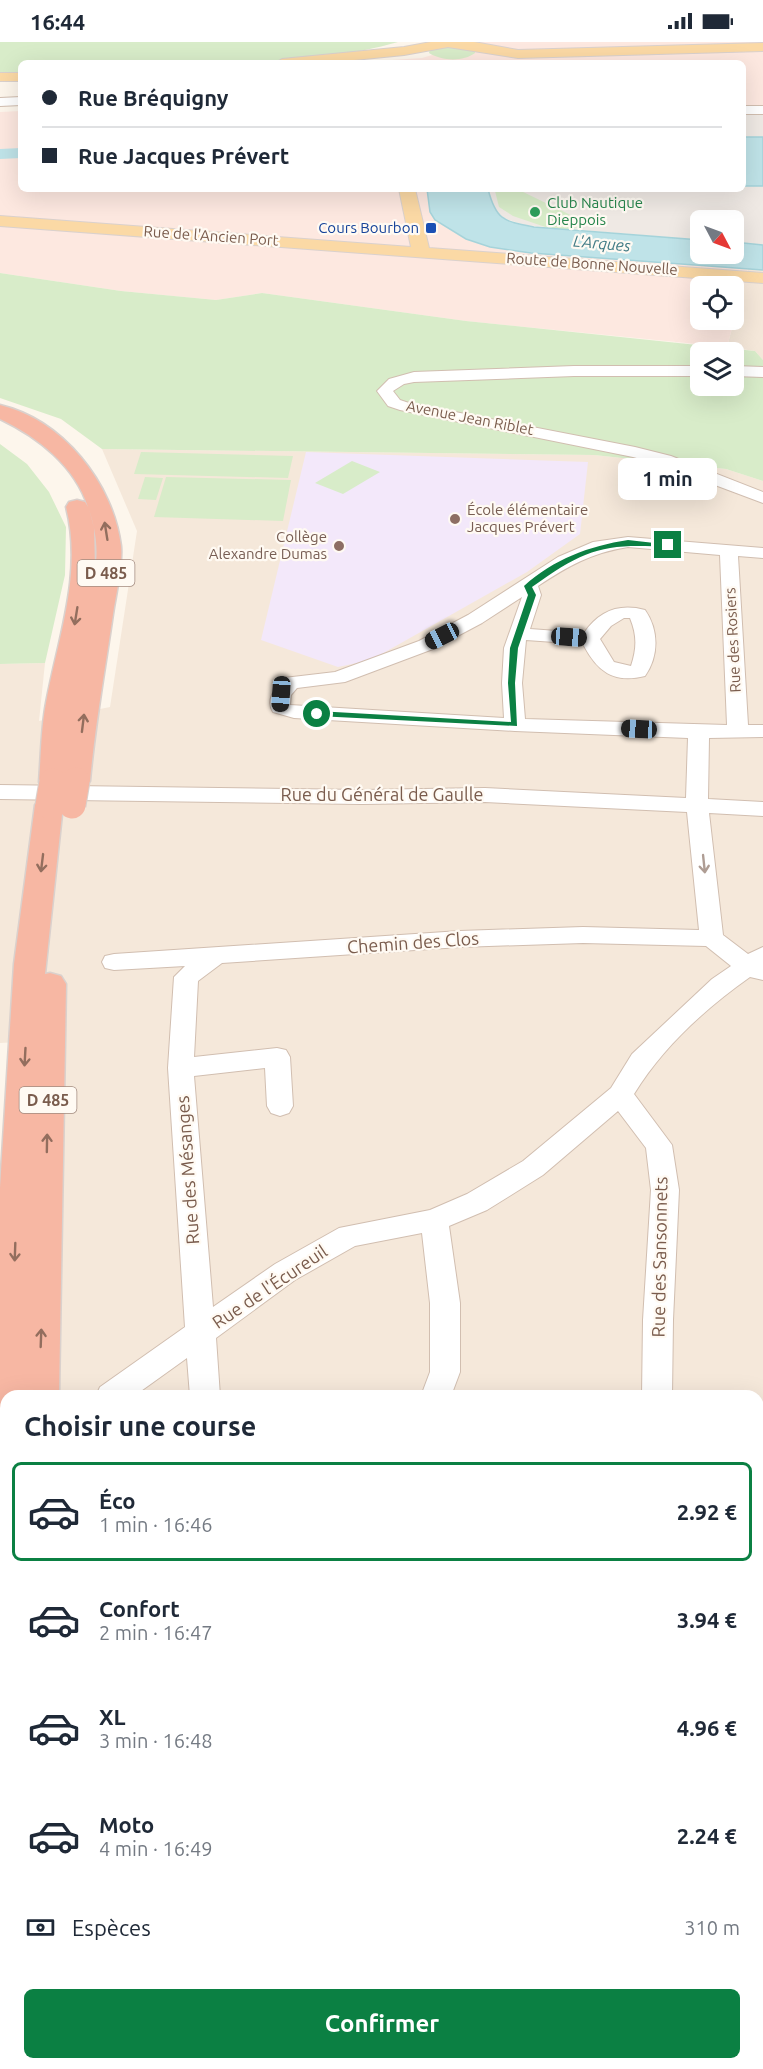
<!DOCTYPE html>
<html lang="fr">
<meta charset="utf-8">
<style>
:root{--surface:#fff;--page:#f2f2f3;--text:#1f2937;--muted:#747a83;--line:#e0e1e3;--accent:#0b8043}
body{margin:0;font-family:Ubuntu,sans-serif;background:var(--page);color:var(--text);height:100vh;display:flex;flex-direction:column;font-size:22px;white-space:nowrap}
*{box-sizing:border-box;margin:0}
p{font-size:20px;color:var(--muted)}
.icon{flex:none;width:33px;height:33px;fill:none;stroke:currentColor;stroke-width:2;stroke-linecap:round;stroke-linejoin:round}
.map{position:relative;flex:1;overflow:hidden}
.details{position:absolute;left:0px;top:1348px;width:764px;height:680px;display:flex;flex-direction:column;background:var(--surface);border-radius:18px 18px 0 0;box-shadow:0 6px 24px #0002}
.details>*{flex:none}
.banner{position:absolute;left:18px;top:18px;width:728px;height:132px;border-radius:9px;box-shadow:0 6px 24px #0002;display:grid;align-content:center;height:132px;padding:0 24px;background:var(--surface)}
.needle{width:39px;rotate:131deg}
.fabs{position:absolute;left:690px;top:168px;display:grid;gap:12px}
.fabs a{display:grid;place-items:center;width:54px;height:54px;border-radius:9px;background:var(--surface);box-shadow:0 6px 24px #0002;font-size:30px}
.end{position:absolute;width:27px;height:27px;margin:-14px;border:8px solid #0b8043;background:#fff;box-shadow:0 0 0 3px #fff}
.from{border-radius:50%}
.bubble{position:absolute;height:42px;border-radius:9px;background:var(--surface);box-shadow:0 6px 24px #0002;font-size:20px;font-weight:700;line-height:42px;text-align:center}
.car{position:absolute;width:18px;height:36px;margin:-18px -9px;border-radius:8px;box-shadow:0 0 4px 2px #0007;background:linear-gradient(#222 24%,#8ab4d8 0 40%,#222 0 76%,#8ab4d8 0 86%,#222 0)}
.banner b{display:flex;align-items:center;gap:21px;height:57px;font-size:22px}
.banner b+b{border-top:2px solid var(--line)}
.banner i{width:15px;height:15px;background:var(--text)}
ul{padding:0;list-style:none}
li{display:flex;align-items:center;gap:18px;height:99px;margin:0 12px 9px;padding:0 12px;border:3px solid transparent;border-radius:9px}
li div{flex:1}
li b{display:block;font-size:22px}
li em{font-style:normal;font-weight:700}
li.current{border-color:var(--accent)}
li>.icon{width:54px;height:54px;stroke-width:1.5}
h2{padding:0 24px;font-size:27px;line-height:72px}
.pay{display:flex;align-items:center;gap:15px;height:66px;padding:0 24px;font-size:22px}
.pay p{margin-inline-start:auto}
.button{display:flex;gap:12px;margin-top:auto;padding:12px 24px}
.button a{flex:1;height:69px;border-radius:9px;background:var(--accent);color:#fff;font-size:24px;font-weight:700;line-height:69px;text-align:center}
.status{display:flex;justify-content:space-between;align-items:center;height:42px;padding:0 30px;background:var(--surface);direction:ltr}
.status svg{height:16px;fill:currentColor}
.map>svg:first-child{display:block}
.residential{fill:#f5e8da}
.commercial{fill:#fde8e0;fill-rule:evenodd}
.industrial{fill:#efe9e4}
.education{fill:#f3e8fa}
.green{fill:#d8ecc9;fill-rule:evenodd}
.water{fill:#bfe3e8;stroke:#a5d3da;stroke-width:1.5}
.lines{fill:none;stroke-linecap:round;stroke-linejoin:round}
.river{fill:#bfe3e8;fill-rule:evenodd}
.minor-casing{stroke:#d1beb0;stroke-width:2}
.major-casing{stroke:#dad1cd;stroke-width:2}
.highway-casing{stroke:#dad1cd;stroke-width:3}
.minor{fill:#fff;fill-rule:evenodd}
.major{fill:#fbd9a5;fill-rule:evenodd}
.highway{fill:#f7b7a3;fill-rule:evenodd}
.highway-bridge-casing{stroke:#dad1cd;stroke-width:29;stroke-linecap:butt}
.highway-bridge{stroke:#f7b7a3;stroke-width:27}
.oneway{stroke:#936e5e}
.oneway2{stroke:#af9d94}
.route{fill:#0b8043}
.leisure-dot{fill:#2e9e5b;stroke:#fffaf3;stroke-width:2}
.transit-dot{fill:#1a4fb4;stroke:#fffaf3;stroke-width:2}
.education-dot{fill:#8d6e63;stroke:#fffaf3;stroke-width:2}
.labels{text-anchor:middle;stroke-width:4.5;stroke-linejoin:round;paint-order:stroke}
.far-leisure-label{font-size:15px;fill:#27864d;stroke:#fffaf3;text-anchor:start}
.far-transit-label{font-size:15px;fill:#164399;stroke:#fffaf3;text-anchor:end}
.far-street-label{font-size:15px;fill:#7a5c4d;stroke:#fffaf3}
.far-education-label{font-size:15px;fill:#785e54;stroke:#fffaf3;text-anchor:start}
.far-water-label{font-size:16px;font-style:italic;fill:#437c86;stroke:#fffaf3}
.shield{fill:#fffaf3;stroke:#a28b7f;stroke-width:1.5}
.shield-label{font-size:16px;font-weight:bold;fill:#7a5c4d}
.street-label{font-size:18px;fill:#7a5c4d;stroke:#fffaf3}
</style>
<div class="status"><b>16:44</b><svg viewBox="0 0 49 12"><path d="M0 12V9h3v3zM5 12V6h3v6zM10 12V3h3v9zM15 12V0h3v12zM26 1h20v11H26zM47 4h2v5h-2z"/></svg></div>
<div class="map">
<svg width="763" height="2027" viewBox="0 0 763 2027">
<rect width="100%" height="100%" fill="#fdf6ec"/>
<path class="residential" d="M748,227L763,228V318L755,309L727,305Z
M102,407L594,413L726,427L763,439V2027H68V2022H758V1354H53L57,998L0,1001V622L45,621L39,679L110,665L137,489Z"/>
<path class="commercial" d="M476,0H763V69H743L742,21H347L422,16Z
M21,69V147H427L430,170L435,178L466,197L490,205L531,211L748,227L727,305L466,279L262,251L216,258L121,249L0,231V70ZM700,244H734V278H700Z"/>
<path class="industrial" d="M743,69H763V95H743Z
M743,144H763V203L734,200V178H700V198L524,183L504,176L493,168L488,147H742Z"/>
<path class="education" d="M306,410L588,420L580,492L527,530L371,618L338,625L261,598Z"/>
<path class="green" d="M0,0H398C284,32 139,21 21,21V30H0Z
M440,3L475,9V11C463,20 442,19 429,11L430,7Z
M517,147L587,181L563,191L513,174L499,165L495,149Z
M0,231L121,249L216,258L262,251L466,279L755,309L763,318V439L726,427L594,413L102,407L61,377L0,356ZM700,310H734V344H700Z
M0,402L27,422L49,450L66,485L65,533L45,621L0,622Z
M141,410L293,414L288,436L134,432Z
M352,419L380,430L343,452L315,441Z
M145,435L163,436L156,458L138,457Z
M166,435L291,438L283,479L154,475Z"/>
<path class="water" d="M743,95H763V144H743Z
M427,147H488C496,178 503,179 534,185L700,198V212H734V200L763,203V228L531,211L490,205L466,197L435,178L430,170Z"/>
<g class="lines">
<path class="river" d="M21,106V116L0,117V107Z"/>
<g class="minor-casing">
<path id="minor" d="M21,55V63L0,64V56Z
M742,64H763V72H742Z
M574,324H700V334H574L414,340L404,342L393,349L400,358L409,361L635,405L671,414L763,450V461L659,422L633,415L400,368L388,364L377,349L389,337L414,330Z
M734,324L763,325V335L734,334Z
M628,495L763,506V516L738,514L748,683H763V695L709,696L708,757L763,760V774L709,771L723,893L748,912L763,905V938L750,935C706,966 662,1006 634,1052L672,1103L679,1148L673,1278L672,1354H642L643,1278L651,1148L646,1106L618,1069L543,1133L487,1168L449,1184L460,1261V1330L451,1354H421L430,1330V1261L422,1191L355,1204L295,1238L216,1296L220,1354H190L187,1316L134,1354H96L100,1345L185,1285L168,1026L174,935L185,924L114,928L105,926L102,920L105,914L114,912L460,889L583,885L699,888L687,770L485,760L362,762L0,757V743L362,748L485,746L686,756L688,696L515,689L294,676L273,670C265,657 276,646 284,636L335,630L419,599L468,573L558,515L593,500ZM628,505L720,513L727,683L525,677L522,641L526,598L583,602C597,629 613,642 645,634C659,614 659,588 645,568C619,561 599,569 584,591L530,587L541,553L538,544C568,524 591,511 628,505ZM522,555L504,606L502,641L504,676L290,663L291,653L297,646L345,640L433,607L482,581ZM624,576H630C637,593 637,606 631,624L614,620L600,597L611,584ZM583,901L706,904L731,924L712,937L632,1012L611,1046L523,1119L467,1152L430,1168L339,1186L275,1222L213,1265L194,1034L265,1026L267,1064L271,1071L280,1074L289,1071L293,1064L290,1015L286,1008L277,1006L194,1015L198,939L222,921L460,905Z
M758,1637H763V1671H758Z
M763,1914V1955L758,1957V1916Z
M279,2022H319V2027H279Z
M638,2022H681L679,2027H636Z"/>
</g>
<g class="major-casing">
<path id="major" d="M431,0H474L518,8L763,1V9L518,16L448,5L404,13L324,21H275L282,17L404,5Z
M0,31H21V39H0Z
M399,147H415L429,206L763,231V241L0,184V174L411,205Z"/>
</g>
<g class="highway-casing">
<path id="highway" d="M0,363C63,378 113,441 121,504C123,525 116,551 113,572C105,628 95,683 90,739L86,745L76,748L65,743L63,746L53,749L43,746L39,740C41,714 41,687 46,661C58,596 83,531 66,465L69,460L77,458L85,460L88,465C75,424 38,395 0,377ZM89,467C95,487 99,506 95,527L94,486Z
M49,754L59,757L63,763L45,932L50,931L61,934L66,942L59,1354H6V1370L0,1368V1146L14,922L35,763L39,757Z
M6,1583V2022H63V2027H0V1585Z"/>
</g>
<use href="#minor" class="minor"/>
<use href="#major" class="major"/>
<use href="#highway" class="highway"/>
<g class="highway-bridge-casing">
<path id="highway-bridge" d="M49,763L53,740
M72,763L76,739"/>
</g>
<use href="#highway-bridge" class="highway-bridge"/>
</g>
<defs><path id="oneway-shaft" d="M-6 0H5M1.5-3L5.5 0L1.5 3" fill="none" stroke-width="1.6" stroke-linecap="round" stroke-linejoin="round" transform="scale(1.5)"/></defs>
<g class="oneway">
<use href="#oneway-shaft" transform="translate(106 489) rotate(-99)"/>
<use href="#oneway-shaft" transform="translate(76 574) rotate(99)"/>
<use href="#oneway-shaft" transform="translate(83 681) rotate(-83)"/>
<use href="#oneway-shaft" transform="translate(42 821) rotate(97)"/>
<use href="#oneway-shaft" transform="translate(25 1015) rotate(93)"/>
<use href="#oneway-shaft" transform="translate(47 1101) rotate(-89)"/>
<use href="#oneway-shaft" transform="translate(15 1210) rotate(92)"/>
<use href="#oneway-shaft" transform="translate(41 1296) rotate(-88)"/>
</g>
<use class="oneway2" href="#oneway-shaft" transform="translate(704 822) rotate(84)"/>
<path class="route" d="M628,498L672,503L668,505C603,501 585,507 532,545L536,553L518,606L515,641L517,684L317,674L313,672L317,669L511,680L508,641L510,606L528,553L524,544C554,517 589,504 628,498Z"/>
<circle class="leisure-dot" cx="535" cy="170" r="6"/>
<rect class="transit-dot" x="425" y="180" width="12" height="12" rx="3"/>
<g class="education-dot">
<circle cx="455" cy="477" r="6"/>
<circle cx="339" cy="504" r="6"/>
</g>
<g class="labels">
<g class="far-leisure-label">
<text x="547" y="166">Club Nautique<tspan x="547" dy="17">Dieppois</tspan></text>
</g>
<g class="far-transit-label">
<text x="419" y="191">Cours Bourbon</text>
</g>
<g class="far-street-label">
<text transform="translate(211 194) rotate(4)" y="5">Rue de l'Ancien Port</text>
<text transform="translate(592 222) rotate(4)" y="5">Route de Bonne Nouvelle</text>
<text transform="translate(470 376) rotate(11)" y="5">Avenue Jean Riblet</text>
<text transform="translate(733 598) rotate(-93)" y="5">Rue des Rosiers</text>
</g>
<g class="far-education-label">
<text x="467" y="473">École élémentaire<tspan x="467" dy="17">Jacques Prévert</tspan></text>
<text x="327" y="500" text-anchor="end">Collège<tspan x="327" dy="17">Alexandre Dumas</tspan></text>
</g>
<g class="far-water-label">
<text transform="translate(602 201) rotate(5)" y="6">L'Arques</text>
</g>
<g class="shield">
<rect x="77.5" y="518" width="57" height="26" rx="4.5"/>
<rect x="19.5" y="1045" width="57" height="26" rx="4.5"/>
</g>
<g class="shield-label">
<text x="106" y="537">D 485</text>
<text x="48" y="1064">D 485</text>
</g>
<g class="street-label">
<text x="382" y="759">Rue du Général de Gaulle</text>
<text transform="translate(413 901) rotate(-4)" y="6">Chemin des Clos</text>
<text transform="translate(188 1128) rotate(-94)" y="6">Rue des Mésanges</text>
<text transform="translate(660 1215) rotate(-89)" y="6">Rue des Sansonnets</text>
<text transform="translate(270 1245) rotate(-34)" y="6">Rue de l'Écureuil</text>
</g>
</g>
</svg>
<div class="fabs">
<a><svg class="needle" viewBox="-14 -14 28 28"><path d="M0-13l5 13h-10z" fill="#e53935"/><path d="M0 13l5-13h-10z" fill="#747a83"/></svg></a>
<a><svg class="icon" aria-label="locate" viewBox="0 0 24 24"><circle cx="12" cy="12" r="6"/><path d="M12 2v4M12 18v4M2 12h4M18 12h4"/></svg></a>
<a><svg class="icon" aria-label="layers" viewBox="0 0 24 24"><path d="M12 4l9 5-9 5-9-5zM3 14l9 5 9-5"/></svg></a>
</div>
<i class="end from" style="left:317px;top:672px"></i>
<i class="end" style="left:668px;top:503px"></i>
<div class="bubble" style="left:618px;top:416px;width:99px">1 min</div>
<i class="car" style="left:442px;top:594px;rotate:243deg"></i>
<i class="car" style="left:569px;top:595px;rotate:94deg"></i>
<i class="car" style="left:281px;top:652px;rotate:184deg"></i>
<i class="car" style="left:639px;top:687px;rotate:273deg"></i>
<div class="banner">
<b><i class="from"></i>Rue Bréquigny</b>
<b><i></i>Rue Jacques Prévert</b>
</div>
<section class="details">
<h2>Choisir une course</h2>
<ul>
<li class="current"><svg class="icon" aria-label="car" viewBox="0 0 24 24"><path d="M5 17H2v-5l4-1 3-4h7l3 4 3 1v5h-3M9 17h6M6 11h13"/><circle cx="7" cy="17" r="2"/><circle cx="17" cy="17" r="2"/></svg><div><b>Éco</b><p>1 min · 16:46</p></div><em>2.92 €</em></li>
<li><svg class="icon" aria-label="car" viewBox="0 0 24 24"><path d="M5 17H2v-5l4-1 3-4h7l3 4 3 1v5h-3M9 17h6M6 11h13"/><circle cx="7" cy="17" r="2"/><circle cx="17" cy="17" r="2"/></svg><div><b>Confort</b><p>2 min · 16:47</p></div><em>3.94 €</em></li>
<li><svg class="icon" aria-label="car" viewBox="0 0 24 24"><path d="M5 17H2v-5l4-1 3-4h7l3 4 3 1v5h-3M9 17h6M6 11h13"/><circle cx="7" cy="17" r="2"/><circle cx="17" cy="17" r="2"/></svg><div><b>XL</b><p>3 min · 16:48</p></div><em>4.96 €</em></li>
<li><svg class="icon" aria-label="car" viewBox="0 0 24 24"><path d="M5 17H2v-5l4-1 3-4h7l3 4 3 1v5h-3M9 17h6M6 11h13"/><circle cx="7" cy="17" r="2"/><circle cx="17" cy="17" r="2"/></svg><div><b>Moto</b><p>4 min · 16:49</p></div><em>2.24 €</em></li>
</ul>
<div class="pay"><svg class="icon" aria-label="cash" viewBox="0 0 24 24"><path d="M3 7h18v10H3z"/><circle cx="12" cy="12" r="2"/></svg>Espèces<p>310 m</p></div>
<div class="button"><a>Confirmer</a></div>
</section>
</div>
